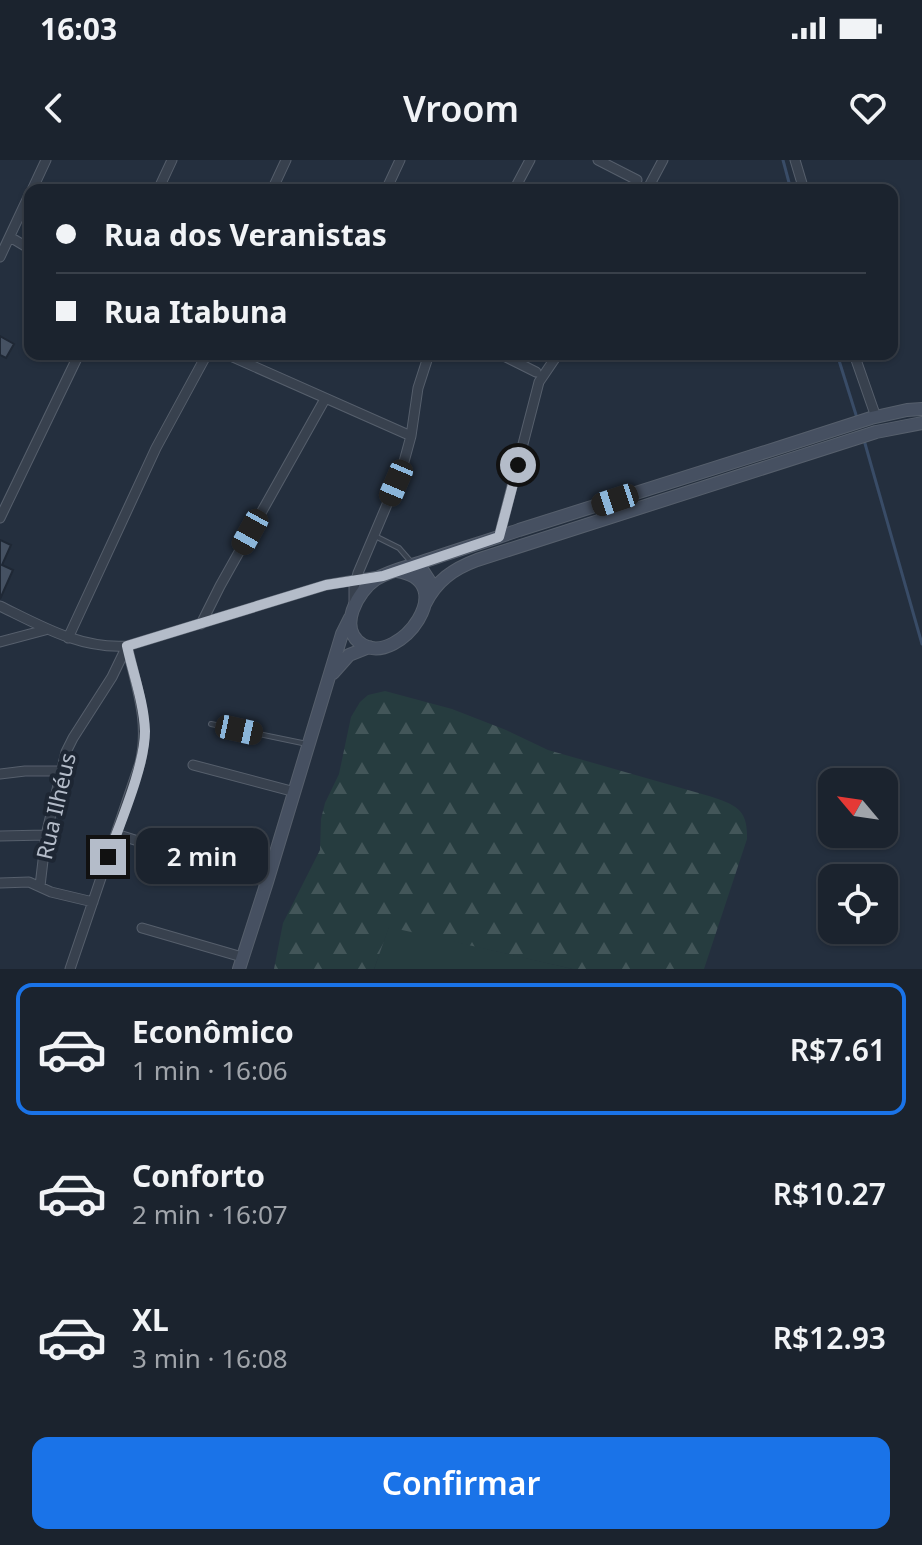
<!DOCTYPE html>
<html lang="pt">
<meta charset="utf-8">
<style>
:root{--surface:#1b232e;--page:#282f3a;--text:#f1f3f6;--muted:#a0a4aa;--line:#39404a;--accent:#1a73e8}
body{margin:0;font-family:"Noto Sans",sans-serif;background:var(--page);color:var(--text);height:100vh;display:flex;flex-direction:column;font-size:30px;white-space:nowrap}
*{box-sizing:border-box;margin:0}
p{font-size:26px;color:var(--muted)}
.icon{flex:none;width:44px;height:44px;fill:none;stroke:currentColor;stroke-width:2;stroke-linecap:round;stroke-linejoin:round}
.map{position:relative;height:809px;overflow:hidden}
.side{display:flex;flex-direction:column;background:var(--surface);flex:1}
.side>*{flex:none}
.guide{position:absolute;left:24px;top:24px;width:874px;height:176px;border-radius:16px;box-shadow:0 2px 6px #0004,0 0 0 2px var(--line);display:grid;align-content:center;height:176px;padding:0 32px;background:var(--surface)}
.needle{width:52px;rotate:299deg}
.controls{position:absolute;left:818px;top:608px;display:grid;gap:16px}
.controls a{display:grid;place-items:center;width:80px;height:80px;border-radius:16px;background:var(--surface);box-shadow:0 2px 6px #0004,0 0 0 2px var(--line);font-size:40px}
.end{position:absolute;width:36px;height:36px;margin:-18px;border:10px solid #b4bcc9;background:#111;box-shadow:0 0 0 4px #111}
.from{border-radius:50%}
.bubble{position:absolute;height:56px;border-radius:16px;background:var(--surface);box-shadow:0 2px 6px #0004,0 0 0 2px var(--line);font-size:26px;font-weight:600;line-height:56px;text-align:center}
.car{position:absolute;width:24px;height:48px;margin:-24px -12px;border-radius:10px;box-shadow:0 0 6px 2px #0007;background:linear-gradient(#222 24%,#8ab4d8 0 40%,#222 0 76%,#8ab4d8 0 86%,#222 0)}
.guide b{display:flex;align-items:center;gap:28px;height:76px;font-size:30px}
.guide b+b{border-top:2px solid var(--line)}
.guide i{width:20px;height:20px;background:var(--text)}
ul{padding:14px 0 0;list-style:none}
li{display:flex;align-items:center;gap:24px;height:132px;margin:0 16px 12px;padding:0 16px;border:4px solid transparent;border-radius:16px}
li div{flex:1}
li b{display:block;font-size:30px}
li em{font-style:normal;font-weight:600}
li.active{border-color:var(--accent)}
li>.icon{width:72px;height:72px;stroke-width:1.5}
.cta{display:flex;gap:16px;margin-top:auto;padding:16px 32px}
.cta a{flex:1;height:92px;border-radius:16px;background:var(--accent);color:#fff;font-size:32px;font-weight:600;line-height:92px;text-align:center}
.status{display:flex;justify-content:space-between;align-items:center;height:56px;padding:0 40px;background:var(--surface);direction:ltr}
.status svg{height:22px;fill:currentColor}
header{display:flex;justify-content:space-between;align-items:center;height:104px;padding:0 32px;background:var(--surface);font-size:36px;font-weight:600}
.map>svg:first-child{display:block}
.green{fill:#263c3f}
.forest{fill:url(#forest-firs)}
.lines{fill:none;stroke-linecap:round;stroke-linejoin:round}
.stream{stroke:#394c67;stroke-width:3}
.building{fill:#455162;stroke:#1f2835;stroke-width:2}
.service-casing{stroke:#565f6c;stroke-width:6}
.minor-casing{stroke:#565f6c;stroke-width:11}
.secondary-casing{stroke:#565f6c;stroke-width:14}
.service{stroke:#38414e;stroke-width:4}
.minor{stroke:#38414e;stroke-width:9}
.secondary{stroke:#465061;stroke-width:12}
.route{stroke:#b4bcc9;stroke-width:10}
.labels{text-anchor:middle;stroke-width:8;stroke-linejoin:round;paint-order:stroke}
.street-label{font-size:22px;fill:#b4bcc9;stroke:#1d2633}
</style>
<div class="status"><b>16:03</b><svg viewBox="0 0 49 12"><path d="M0 12V9h3v3zM5 12V6h3v6zM10 12V3h3v9zM15 12V0h3v12zM26 1h20v11H26zM47 4h2v5h-2z"/></svg></div>
<header><svg class="icon" aria-label="back" viewBox="0 0 24 24"><path d="M15 5l-7 7 7 7"/></svg>Vroom<svg class="icon" aria-label="heart" viewBox="0 0 24 24"><path d="M12 20l-8-8c-3-5 5-10 8-4 3-6 11-1 8 4z"/></svg></header>
<div class="map">
<svg width="922" height="809" viewBox="0 0 922 809">
<defs>
<pattern id="forest-firs" width="22" height="20" patternUnits="userSpaceOnUse" patternTransform="scale(2)"><rect width="22" height="20" fill="#263c3f"/><path d="M5 1l3.5 6h-7zM16 11l3.5 6h-7z" fill="#435659"/></pattern>
</defs>
<rect width="100%" height="100%" fill="#242f3e"/>
<path class="green" d="M389,766L573,809H374Z"/>
<path class="forest" d="M385,531L452,549L506,570L548,590L709,636C736,645 748,649 747,679L704,809H573L389,767L374,809H274L283,763L320,690L321,659L325,643L339,614L351,557L360,542L368,535Z"/>
<g class="lines">
<path class="stream" d="M783,0L791,30
M837,194L857,258
M864,280L922,484"/>
</g>
<path class="building" d="M0,176L14,184L6,198L0,195Z
M0,380L11,385L2,405L13,410L0,439Z"/>
<g class="lines">
<g class="service-casing">
<path id="service" d="M375,376L399,388L412,403
M211,564L307,584"/>
</g>
<g class="minor-casing">
<path id="minor" d="M598,0L637,20
M795,0L804,30
M32,30L46,0
M158,30L172,0
M272,30L286,0
M386,30L400,0
M514,30L530,0
M647,30L663,0
M10,77L30,89
M0,97L30,33
M226,194L411,276
M500,194L536,212
M854,194L876,257
M0,358L79,194
M499,377L539,222L558,194
M0,446C41,466 80,489 127,486L326,425L379,416
M354,446V428L358,413L402,309L411,276L418,228L429,194
M201,464L220,426L325,239
M68,478L156,288L207,194
M0,482L45,470
M193,605L295,632
M0,614L25,611H61
M116,674L267,722
M0,676L46,675
M0,723L29,722L51,732L93,742
M40,726L46,675L66,592L73,578L112,517L127,486
M142,768L242,797
M70,809L140,603C150,562 136,526 127,486"/>
</g>
<g class="secondary-casing">
<path id="secondary" d="M414,405L423,411L434,428
M397,411C462,421 400,506 363,485C336,469 358,431 376,419C389,411 407,407 422,402C454,391 487,381 519,370C637,333 754,296 871,258L907,250L922,249
M425,444C436,421 453,409 477,400L876,272L922,263
M333,513L349,495L369,487
M239,809L267,722L342,474L350,458"/>
</g>
<use href="#service" class="service"/>
<use href="#minor" class="minor"/>
<use href="#secondary" class="secondary"/>
</g>
<g class="lines">
<path class="route" d="M108,697C120,663 145,606 145,571C144,543 133,513 127,486L326,425L383,416L499,377L518,305"/>
</g>
<g class="labels">
<g class="street-label">
<text transform="translate(56 646) rotate(-77)" y="8">Rua Ilhéus</text>
</g>
</g>
</svg>
<div class="controls">
<a><svg class="needle" viewBox="-14 -14 28 28"><path d="M0-13l5 13h-10z" fill="#e53935"/><path d="M0 13l5-13h-10z" fill="#a0a4aa"/></svg></a>
<a><svg class="icon" aria-label="locate" viewBox="0 0 24 24"><circle cx="12" cy="12" r="6"/><path d="M12 2v4M12 18v4M2 12h4M18 12h4"/></svg></a>
</div>
<i class="end from" style="left:518px;top:305px"></i>
<i class="end" style="left:108px;top:697px"></i>
<div class="bubble" style="left:136px;top:668px;width:132px">2 min</div>
<i class="car" style="left:396px;top:323px;rotate:203deg"></i>
<i class="car" style="left:615px;top:340px;rotate:252deg"></i>
<i class="car" style="left:250px;top:372px;rotate:209deg"></i>
<i class="car" style="left:239px;top:570px;rotate:102deg"></i>
<div class="guide">
<b><i class="from"></i>Rua dos Veranistas</b>
<b><i></i>Rua Itabuna</b>
</div>
</div>
<section class="side">
<ul>
<li class="active"><svg class="icon" aria-label="car" viewBox="0 0 24 24"><path d="M5 17H2v-5l4-1 3-4h7l3 4 3 1v5h-3M9 17h6M6 11h13"/><circle cx="7" cy="17" r="2"/><circle cx="17" cy="17" r="2"/></svg><div><b>Econômico</b><p>1 min · 16:06</p></div><em>R$7.61</em></li>
<li><svg class="icon" aria-label="car" viewBox="0 0 24 24"><path d="M5 17H2v-5l4-1 3-4h7l3 4 3 1v5h-3M9 17h6M6 11h13"/><circle cx="7" cy="17" r="2"/><circle cx="17" cy="17" r="2"/></svg><div><b>Conforto</b><p>2 min · 16:07</p></div><em>R$10.27</em></li>
<li><svg class="icon" aria-label="car" viewBox="0 0 24 24"><path d="M5 17H2v-5l4-1 3-4h7l3 4 3 1v5h-3M9 17h6M6 11h13"/><circle cx="7" cy="17" r="2"/><circle cx="17" cy="17" r="2"/></svg><div><b>XL</b><p>3 min · 16:08</p></div><em>R$12.93</em></li>
</ul>
<div class="cta"><a>Confirmar</a></div>
</section>
